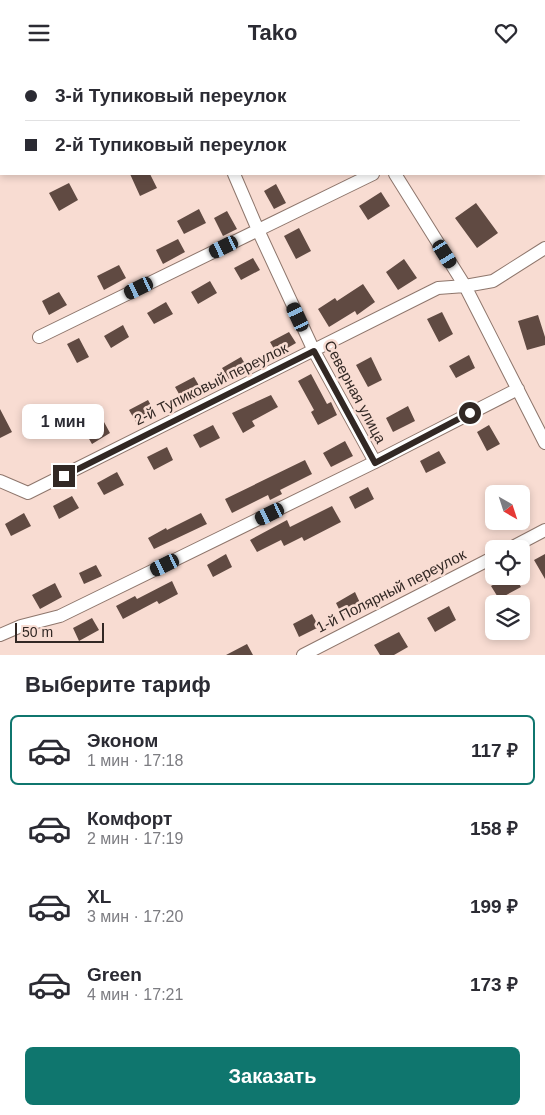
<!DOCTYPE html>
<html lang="ru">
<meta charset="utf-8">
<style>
:root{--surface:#fff;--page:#f2f2f3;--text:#2b2b33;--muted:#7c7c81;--line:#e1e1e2;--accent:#0f766e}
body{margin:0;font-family:Arial,sans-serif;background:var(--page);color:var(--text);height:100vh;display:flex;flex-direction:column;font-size:19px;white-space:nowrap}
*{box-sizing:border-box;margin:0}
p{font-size:16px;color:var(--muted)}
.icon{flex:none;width:28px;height:28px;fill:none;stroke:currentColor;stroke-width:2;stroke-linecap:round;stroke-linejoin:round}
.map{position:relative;height:590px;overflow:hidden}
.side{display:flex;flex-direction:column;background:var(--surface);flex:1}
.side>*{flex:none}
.guide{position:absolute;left:0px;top:0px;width:545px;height:110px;box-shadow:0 2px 8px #0003;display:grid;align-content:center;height:110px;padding:0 25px;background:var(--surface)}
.needle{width:32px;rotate:141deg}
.fabs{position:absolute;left:485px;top:420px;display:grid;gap:10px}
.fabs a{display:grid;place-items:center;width:45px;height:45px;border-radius:8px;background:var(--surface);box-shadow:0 2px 8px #0003;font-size:25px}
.scale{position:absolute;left:15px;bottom:12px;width:89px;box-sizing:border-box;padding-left:5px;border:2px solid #322824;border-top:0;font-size:14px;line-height:18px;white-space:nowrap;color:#322824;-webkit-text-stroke:4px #f8dcd2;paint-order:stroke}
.end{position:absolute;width:22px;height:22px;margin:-11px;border:6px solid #322824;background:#fff;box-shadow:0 0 0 2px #fff}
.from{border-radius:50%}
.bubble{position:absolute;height:35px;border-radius:8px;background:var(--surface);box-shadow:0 2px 8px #0003;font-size:16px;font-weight:600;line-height:35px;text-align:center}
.car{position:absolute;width:15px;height:30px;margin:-15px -8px;border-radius:6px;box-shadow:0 0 4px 1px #0007;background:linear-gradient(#222 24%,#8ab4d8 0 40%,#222 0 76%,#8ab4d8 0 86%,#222 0)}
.guide b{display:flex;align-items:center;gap:18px;height:48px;font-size:19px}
.guide b+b{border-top:1px solid var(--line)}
.guide i{width:12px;height:12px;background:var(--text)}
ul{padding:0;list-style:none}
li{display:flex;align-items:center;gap:15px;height:70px;margin:0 10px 8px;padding:0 15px;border:2px solid transparent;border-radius:8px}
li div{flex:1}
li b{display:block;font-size:19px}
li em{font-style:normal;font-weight:600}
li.active{border-color:var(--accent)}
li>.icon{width:45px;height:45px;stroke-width:1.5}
h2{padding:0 25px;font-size:22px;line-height:60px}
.primary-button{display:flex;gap:10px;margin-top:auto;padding:10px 25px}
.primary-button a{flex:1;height:58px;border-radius:8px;background:var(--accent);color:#fff;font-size:20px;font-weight:600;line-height:58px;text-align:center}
header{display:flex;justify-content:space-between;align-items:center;height:65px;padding:0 25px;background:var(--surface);font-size:22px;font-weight:600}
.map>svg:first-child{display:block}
.building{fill:#604a42}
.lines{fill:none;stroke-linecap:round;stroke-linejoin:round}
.lane-casing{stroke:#8e766c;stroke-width:8}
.street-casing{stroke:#8e766c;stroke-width:14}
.lane{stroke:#fff;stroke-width:6}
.street{stroke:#fff;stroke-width:12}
.route{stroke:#322824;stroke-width:6}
.labels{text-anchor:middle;stroke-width:5;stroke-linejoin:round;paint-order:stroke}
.street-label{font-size:15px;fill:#322824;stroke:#f8dcd2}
</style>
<header><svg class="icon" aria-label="menu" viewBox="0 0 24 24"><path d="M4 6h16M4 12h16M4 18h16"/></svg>Tako<svg class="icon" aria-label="heart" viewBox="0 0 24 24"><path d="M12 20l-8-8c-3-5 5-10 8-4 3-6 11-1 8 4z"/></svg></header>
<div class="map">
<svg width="545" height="590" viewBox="0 0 545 590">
<rect width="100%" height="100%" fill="#f8dcd2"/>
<path class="building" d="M130,109H150L157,123L140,131Z
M69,118L78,135L59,146L49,128Z
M276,119L286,138L274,144L264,126Z
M381,127L390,141L368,155L359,141Z
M476,138L498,168L477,183L455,153Z
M199,144L206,158L184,169L177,156Z
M227,146L237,164L223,171L214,153Z
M299,163L311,186L296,194L284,171Z
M178,174L185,187L163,199L156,185Z
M253,193L260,205L241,215L234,203Z
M404,194L417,213L398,225L386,207Z
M119,200L126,213L104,225L97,211Z
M210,216L217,228L198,239L191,227Z
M363,219L375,237L357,250L355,246L329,262L318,244L335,233L337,236Z
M59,227L67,240L49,250L42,236Z
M166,237L173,249L154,259L147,248Z
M442,247L453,269L439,277L427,254Z
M538,250L545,272V280L527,285L518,256Z
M123,260L129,272L111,283L104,271Z
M289,267L296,278L277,289L270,277Z
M79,273L89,292L77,298L67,279Z
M469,290L475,303L456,313L449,301Z
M241,292L248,304L229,314L222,303Z
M371,292L382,315L368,322L356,300Z
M311,309L327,339L331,337L337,350L318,360L311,347L314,345L298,316Z
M194,312L201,324L182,334L175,322Z
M271,330L278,342L252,356L255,361L243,368L232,348Z
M148,335L154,346L136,357L129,345Z
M408,341L415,356L393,367L386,353Z
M0,344L12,367L0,373Z
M104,357L110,368L92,379L85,367Z
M213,360L220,373L200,383L193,370Z
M489,360L500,379L487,386L477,367Z
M345,376L353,391L331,402L323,388Z
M167,382L173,395L154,405L147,392Z
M439,386L446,398L426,408L420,396Z
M305,395L312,409L280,425L282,429L270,435L268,430L232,448L225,434Z
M117,407L124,420L104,430L97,418Z
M368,422L374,434L355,444L349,432Z
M72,431L79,443L59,454L53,441Z
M332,441L341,457L304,476L302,472L284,481L281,475L257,487L250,475L287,455L290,462Z
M24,448L31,461L11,471L5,459Z
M201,448L207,459L154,484L148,473L166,463L167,465Z
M226,489L232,502L213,512L207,500Z
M545,489V514L534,495Z
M96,500L102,511L84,519L79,508Z
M508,511H514L521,522L499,534L491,521Z
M172,516L178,529L159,539L157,536L123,554L116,541L135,531L137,534Z
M55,518L62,532L40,544L32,530Z
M355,527L361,540L342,550L336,538Z
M449,541L456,555L435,567L427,553Z
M312,549L319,562L299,572L293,559Z
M92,553L99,565L79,576L73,563Z
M399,567L408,582L394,590H380L374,580Z
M247,579L253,590H226Z"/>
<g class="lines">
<g class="lane-casing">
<path id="lane" d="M79,0L80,1"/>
</g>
<g class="street-casing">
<path id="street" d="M188,0V1
M326,0L327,1
M171,1L173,0
M0,87L1,86
M234,109L258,165L314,286L375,397
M395,109L465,221L545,378
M39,272L373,109
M0,416L28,428L438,223L465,221L493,216L545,183
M509,484L545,465
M0,570L21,561L60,551L375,397L518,324
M303,590L494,492"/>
</g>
<use href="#lane" class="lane"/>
<use href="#street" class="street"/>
</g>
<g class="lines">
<path class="route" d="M64,411L314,286L375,398L470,348"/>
</g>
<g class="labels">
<g class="street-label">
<text transform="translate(211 319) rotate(-26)" y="5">2-й Тупиковый переулок</text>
<text transform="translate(355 327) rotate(62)" y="5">Северная улица</text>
<text transform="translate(391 526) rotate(-27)" y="5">1-й Полярный переулок</text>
</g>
</g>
</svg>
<div class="fabs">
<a><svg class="needle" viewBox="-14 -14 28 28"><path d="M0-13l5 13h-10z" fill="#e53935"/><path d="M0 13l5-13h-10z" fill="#7c7c81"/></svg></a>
<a><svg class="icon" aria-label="locate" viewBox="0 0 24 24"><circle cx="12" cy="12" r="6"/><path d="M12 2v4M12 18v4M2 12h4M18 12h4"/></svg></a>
<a><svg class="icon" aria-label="layers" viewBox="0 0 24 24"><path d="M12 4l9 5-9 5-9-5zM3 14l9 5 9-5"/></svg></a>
</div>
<div class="scale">50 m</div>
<i class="end from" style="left:470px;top:348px"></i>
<i class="end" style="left:64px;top:411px"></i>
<div class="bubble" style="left:22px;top:339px;width:82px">1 мин</div>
<i class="car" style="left:224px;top:182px;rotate:244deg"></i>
<i class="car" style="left:445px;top:189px;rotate:148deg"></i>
<i class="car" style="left:139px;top:223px;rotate:244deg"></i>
<i class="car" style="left:298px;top:252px;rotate:335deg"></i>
<i class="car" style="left:270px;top:449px;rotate:244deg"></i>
<i class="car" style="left:165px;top:500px;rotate:244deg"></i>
<div class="guide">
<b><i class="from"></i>3-й Тупиковый переулок</b>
<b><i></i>2-й Тупиковый переулок</b>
</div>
</div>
<section class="side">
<h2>Выберите тариф</h2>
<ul>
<li class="active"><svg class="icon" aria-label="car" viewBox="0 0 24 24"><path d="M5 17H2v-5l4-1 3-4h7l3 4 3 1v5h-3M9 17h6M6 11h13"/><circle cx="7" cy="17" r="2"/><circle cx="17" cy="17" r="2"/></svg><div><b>Эконом</b><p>1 мин · 17:18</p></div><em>117 ₽</em></li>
<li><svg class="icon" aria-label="car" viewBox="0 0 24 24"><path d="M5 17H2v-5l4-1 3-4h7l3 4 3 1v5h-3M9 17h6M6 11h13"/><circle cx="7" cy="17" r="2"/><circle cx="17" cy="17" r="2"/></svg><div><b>Комфорт</b><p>2 мин · 17:19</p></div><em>158 ₽</em></li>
<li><svg class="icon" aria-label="car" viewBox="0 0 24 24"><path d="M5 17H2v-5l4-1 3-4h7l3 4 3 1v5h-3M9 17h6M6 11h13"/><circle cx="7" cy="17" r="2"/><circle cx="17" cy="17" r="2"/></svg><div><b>XL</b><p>3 мин · 17:20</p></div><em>199 ₽</em></li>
<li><svg class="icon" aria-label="car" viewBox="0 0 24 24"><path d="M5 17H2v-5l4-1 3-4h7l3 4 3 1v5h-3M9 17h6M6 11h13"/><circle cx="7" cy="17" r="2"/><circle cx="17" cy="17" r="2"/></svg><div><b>Green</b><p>4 мин · 17:21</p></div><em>173 ₽</em></li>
</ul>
<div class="primary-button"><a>Заказать</a></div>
</section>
